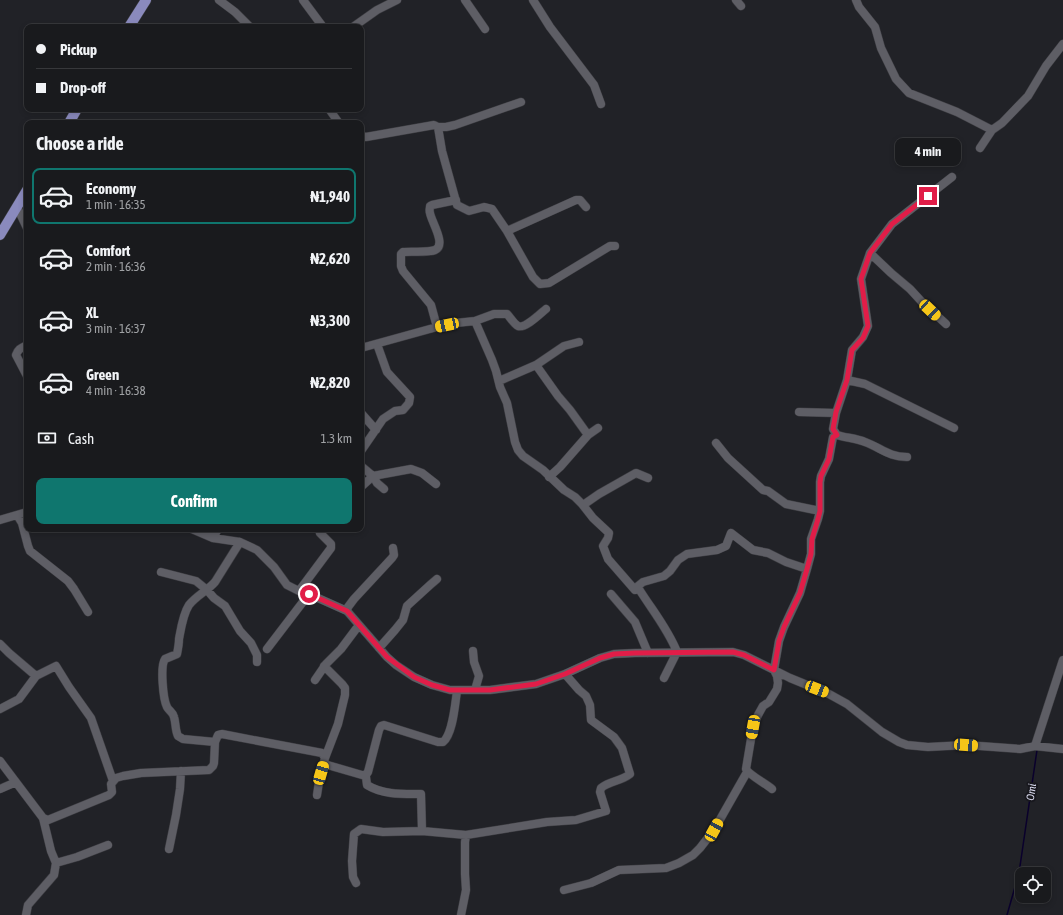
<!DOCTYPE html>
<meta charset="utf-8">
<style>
:root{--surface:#191a1d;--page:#26272a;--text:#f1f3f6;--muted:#9fa1a4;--line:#37383b;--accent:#0f766e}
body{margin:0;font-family:"Asap Condensed",sans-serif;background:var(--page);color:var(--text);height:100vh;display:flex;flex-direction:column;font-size:15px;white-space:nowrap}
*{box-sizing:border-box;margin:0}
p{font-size:13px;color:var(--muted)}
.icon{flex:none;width:22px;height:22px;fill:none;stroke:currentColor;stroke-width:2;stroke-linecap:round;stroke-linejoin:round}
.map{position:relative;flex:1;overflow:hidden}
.drawer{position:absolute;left:24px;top:120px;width:340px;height:412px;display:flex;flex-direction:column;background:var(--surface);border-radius:8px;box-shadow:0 2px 6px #0003,0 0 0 1px var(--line)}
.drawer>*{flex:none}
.top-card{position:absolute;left:24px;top:24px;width:340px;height:88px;border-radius:8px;box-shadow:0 2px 6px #0003,0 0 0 1px var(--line);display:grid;align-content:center;height:88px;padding:0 12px;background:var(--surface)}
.controls{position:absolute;left:1015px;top:867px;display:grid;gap:8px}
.controls a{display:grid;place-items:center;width:36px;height:36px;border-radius:8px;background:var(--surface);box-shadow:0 2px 6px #0003,0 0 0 1px var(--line);font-size:20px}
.end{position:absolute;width:18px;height:18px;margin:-9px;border:5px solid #e11d48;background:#fff;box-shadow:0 0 0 2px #fff}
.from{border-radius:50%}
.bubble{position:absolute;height:28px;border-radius:8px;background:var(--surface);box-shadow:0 2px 6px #0003,0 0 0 1px var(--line);font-size:13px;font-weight:700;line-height:28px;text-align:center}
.car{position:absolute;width:12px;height:24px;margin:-12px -6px;border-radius:5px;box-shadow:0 0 3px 1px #0007;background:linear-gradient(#f5c518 24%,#345 0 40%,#f5c518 0 76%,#345 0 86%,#f5c518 0)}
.top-card b{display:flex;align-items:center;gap:14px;height:38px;font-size:15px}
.top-card b+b{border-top:1px solid var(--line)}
.top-card i{width:10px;height:10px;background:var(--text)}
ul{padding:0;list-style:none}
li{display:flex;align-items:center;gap:12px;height:56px;margin:0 8px 6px;padding:0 4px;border:2px solid transparent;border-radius:8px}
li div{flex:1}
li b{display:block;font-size:15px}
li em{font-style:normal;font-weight:700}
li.on{border-color:var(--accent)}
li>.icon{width:36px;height:36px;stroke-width:1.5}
h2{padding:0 12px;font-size:18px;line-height:48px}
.pay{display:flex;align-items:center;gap:10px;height:44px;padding:0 12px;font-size:15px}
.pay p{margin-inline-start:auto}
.cta{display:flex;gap:8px;margin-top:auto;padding:8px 12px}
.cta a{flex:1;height:46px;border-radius:8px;background:var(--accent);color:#fff;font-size:16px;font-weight:700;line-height:46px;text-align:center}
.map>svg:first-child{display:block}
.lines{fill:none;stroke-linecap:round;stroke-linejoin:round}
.stream{stroke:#0a002c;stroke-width:1.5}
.minor-casing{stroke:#3e3e43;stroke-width:9}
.major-casing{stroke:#3e3e43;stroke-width:11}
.minor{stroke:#5e5e65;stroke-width:8}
.major{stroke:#8a8abd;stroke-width:10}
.route{stroke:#e11d48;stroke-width:5}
.labels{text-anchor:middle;stroke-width:4;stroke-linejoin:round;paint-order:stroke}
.water-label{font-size:11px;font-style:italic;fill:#dadbef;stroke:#18181e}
</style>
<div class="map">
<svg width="1063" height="915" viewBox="0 0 1063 915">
<rect width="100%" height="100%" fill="#212227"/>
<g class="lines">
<path class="stream" d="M1007,915L1019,873L1037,750"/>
<g class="minor-casing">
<path id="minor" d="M219,0L235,12L250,27
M303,0L323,27
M465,0L485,29
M533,0L550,27L594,85L601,104
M736,0L741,6
M856,0L859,7L875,27L881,48L896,79L909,93L957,112L992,130
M353,27L377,10L397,0
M329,109L339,123
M438,127H446L455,125L521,102
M361,136L366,137L434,125L438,127L442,151L457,205L469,211L484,207L492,209L507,231L533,277L540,284L549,283L610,246H615
M980,148L992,130L1002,123L1028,96L1046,66L1063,44
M17,207L27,228
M507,231L576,200H580L586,207
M870,253L891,273L910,289L922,302L946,324
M475,321L492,360L496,371L500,387L507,403L515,442L518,450L523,456L543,470L564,490L575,497L582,504L593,518L609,533L608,538L603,546L608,559L635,590L639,589L638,586L643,582L664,576L670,571L678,560L687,554L717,550L726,546L731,533L753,550L768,553L786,562L807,569
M437,327L431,305L403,271L401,266V254L403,252C411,251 428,253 435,250C447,245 431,221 430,213C429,210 430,209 430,206L432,205L456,200
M27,345C21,348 18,349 16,355L27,376
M361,348L437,327L456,323L475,321L494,314H507C510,317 514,324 518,326C525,329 541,313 546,309
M536,365L558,396L570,410L588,435
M847,380L865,384L954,428
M499,381L536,365L564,346L579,342
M799,412L836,413
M361,413L376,430
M837,435L833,429L836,413L847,380L852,350L863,337L868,326L861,279L870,253L892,224L952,177
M716,443L728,458L763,490L768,491L786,504L820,511
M361,451L383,419L395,411L403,410L409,403L410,397L387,372L377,344
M361,466L373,476L377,483L384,489
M549,477L560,467L588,435L598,428
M361,487L373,476L411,469L422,473L436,484
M584,506L586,503L599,494L636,473L648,478
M17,515L22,523L28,546L30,551L68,581L74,589L88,612
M0,520L27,512
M192,529L213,538L240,542L257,550L274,567L287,585L299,591L309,594L347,611L387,657L396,665L414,677L432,685L450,690H490L536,684L565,674L600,658L614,654L635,653L733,652L744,655L790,678L829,694L847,704L882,732L899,742L907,745L928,747L966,745L1020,749L1035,746L1063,749
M213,538L218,529
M161,572L196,581L207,590L214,598L225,606L240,631L251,643L257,655V662
M639,589C652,610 668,629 677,652L664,678
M299,591L331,548V544L320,533
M611,594L635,622L648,653
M347,611L348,607L354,599L392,558L394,555L393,548
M0,644L9,653L36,676
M379,648L395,630L403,620L407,606L430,585L437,579
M267,649L309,594
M473,651L474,662L479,676L475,690
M324,666L342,684L345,688V695L338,724L325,758
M315,680L326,664L341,649L359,625
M0,709L19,699L36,676L56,666L69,687L91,718L113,781
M215,742L183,739L178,736C175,730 176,723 174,717C173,712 169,711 167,707C163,699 160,666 165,659L177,654C178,649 179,644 179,639C181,628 183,614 189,605C196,596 207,591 215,582L240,542
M1035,746L1063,660
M0,761L43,818L51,851L56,863L54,875L28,905L26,915
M324,764L362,775H366L368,772L379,730L381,726L384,725L438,742H443C453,734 455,704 457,691
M364,775L366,777L367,785C383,795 403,794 421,794L422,831
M0,789L16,782
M772,789C765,783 749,775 746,769L753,727L758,715L763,706L769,702L777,689L778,683L777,676L774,670L779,641L784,627L800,593L807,569L811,554V539L818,519L820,511V482L821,476L829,459L833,437L837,435C846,438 856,438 865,442C881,448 889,457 907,457
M43,818L48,820L109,795L112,792L111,784L116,778L123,776L141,773L209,770L213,766L214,763L215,742L218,735L222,734L322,753L325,758L319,782L317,795
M169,849L176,815L180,789L181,771
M56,863L77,857L108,845
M356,883L353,877L352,861L354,834L361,829L383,832L422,831L466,835L547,822L576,820L606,811L600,792L601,788C611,780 620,782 630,774L622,748L614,737L591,720L590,705L586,696L579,690L565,674
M564,890L591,883L619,870L666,868L679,863L693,855L700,848L714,830L747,772
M461,915L466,890L465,874V842L466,835"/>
</g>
<g class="major-casing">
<path id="major" d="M129,27L146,0
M69,123L77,109
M0,235L27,190"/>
</g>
<use href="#minor" class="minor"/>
<use href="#major" class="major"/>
</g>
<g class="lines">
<path class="route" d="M309,594L347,611L387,657L414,677L432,685L450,690H490L536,684L565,674L600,658L614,654L635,653L733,652L744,655L774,670L779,641L784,627L800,593L807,569L811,554L812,539L818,519L820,511V482L821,476L829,459L833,437L837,435L833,429L836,412L847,380L852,350L863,338L868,326L861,279L870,253L892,224L928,196"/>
</g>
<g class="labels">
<g class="water-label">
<text transform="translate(1031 792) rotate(-82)" y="4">Omi</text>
</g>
</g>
</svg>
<div class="controls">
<a><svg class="icon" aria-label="locate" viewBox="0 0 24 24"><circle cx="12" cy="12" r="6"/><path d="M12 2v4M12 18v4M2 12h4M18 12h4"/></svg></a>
</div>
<i class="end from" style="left:309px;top:594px"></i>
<i class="end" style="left:928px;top:196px"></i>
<div class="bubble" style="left:895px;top:138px;width:66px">4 min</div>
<i class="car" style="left:930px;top:310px;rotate:133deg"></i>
<i class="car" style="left:447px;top:325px;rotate:258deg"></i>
<i class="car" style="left:817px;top:689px;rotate:111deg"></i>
<i class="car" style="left:753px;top:727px;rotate:190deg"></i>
<i class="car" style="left:966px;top:745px;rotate:94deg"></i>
<i class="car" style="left:321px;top:773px;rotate:16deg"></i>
<i class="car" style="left:714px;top:830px;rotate:29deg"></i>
<div class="top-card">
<b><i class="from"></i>Pickup</b>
<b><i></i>Drop-off</b>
</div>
<section class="drawer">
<h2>Choose a ride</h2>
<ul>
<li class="on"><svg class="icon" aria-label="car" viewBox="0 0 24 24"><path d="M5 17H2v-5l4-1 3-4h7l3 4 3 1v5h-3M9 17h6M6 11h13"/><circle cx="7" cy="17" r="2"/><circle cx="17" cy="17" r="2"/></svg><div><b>Economy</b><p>1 min · 16:35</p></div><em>₦1,940</em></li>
<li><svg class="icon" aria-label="car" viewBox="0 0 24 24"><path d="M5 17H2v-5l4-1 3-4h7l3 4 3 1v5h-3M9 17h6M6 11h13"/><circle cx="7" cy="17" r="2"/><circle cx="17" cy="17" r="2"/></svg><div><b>Comfort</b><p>2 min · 16:36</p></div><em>₦2,620</em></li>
<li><svg class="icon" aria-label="car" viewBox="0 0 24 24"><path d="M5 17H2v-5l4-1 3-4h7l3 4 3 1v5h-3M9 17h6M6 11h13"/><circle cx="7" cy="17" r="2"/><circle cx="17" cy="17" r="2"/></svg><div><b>XL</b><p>3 min · 16:37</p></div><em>₦3,300</em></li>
<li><svg class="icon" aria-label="car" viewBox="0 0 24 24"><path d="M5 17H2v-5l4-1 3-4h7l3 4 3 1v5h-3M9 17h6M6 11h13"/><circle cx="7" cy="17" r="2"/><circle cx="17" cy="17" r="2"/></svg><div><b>Green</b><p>4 min · 16:38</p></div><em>₦2,820</em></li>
</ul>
<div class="pay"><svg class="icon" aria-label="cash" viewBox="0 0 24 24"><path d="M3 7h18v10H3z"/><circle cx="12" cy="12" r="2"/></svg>Cash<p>1.3 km</p></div>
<div class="cta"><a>Confirm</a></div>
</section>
</div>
